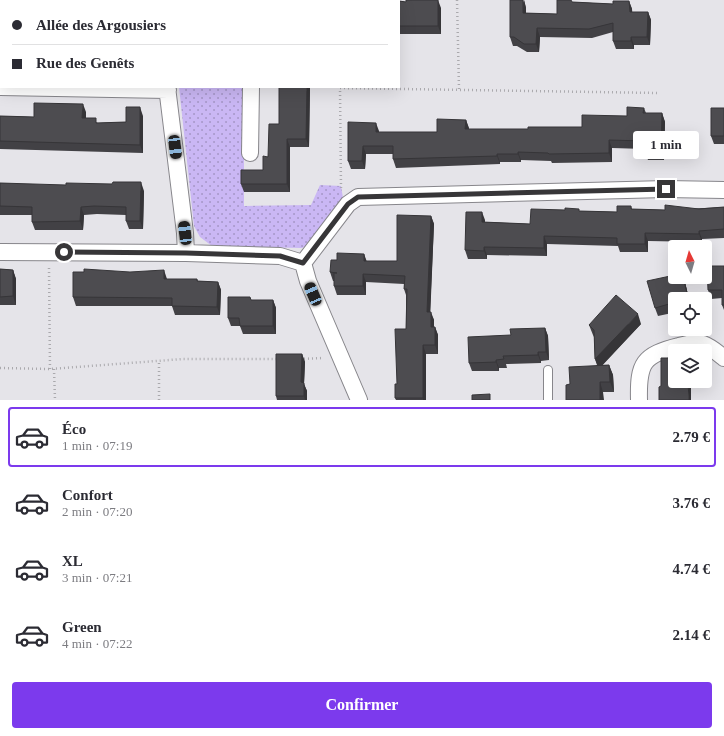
<!DOCTYPE html>
<html lang="fr">
<meta charset="utf-8">
<style>
:root{--surface:#fff;--page:#f7f7f7;--text:#2b2b33;--muted:#7c7c81;--line:#e1e1e2;--accent:#7c3aed}
body{margin:0;font-family:Georgia,serif;background:var(--page);color:var(--text);height:100vh;display:flex;flex-direction:column;font-size:15px;white-space:nowrap}
*{box-sizing:border-box;margin:0}
p{font-size:13px;color:var(--muted)}
.icon{flex:none;width:22px;height:22px;fill:none;stroke:currentColor;stroke-width:2;stroke-linecap:round;stroke-linejoin:round}
.map{position:relative;height:400px;overflow:hidden}
.panel{display:flex;flex-direction:column;background:var(--surface);flex:1}
.panel>*{flex:none}
.hud{position:absolute;left:0px;top:0px;width:400px;height:88px;box-shadow:0 4px 16px #0002;display:grid;align-content:center;height:88px;padding:0 12px;background:var(--surface)}
.needle{width:26px;rotate:355deg}
.buttons{position:absolute;left:668px;top:240px;display:grid;gap:8px}
.buttons a{display:grid;place-items:center;width:44px;height:44px;border-radius:4px;background:var(--surface);box-shadow:0 4px 16px #0002;font-size:20px}
.end{position:absolute;width:18px;height:18px;margin:-9px;border:5px solid #373638;background:#fff;box-shadow:0 0 0 2px #fff}
.from{border-radius:50%}
.bubble{position:absolute;height:28px;border-radius:4px;background:var(--surface);box-shadow:0 4px 16px #0002;font-size:13px;font-weight:800;line-height:28px;text-align:center}
.car{position:absolute;width:12px;height:24px;margin:-12px -6px;border-radius:5px;box-shadow:0 0 3px 1px #0007;background:linear-gradient(#222 24%,#8ab4d8 0 40%,#222 0 76%,#8ab4d8 0 86%,#222 0)}
.hud b{display:flex;align-items:center;gap:14px;height:38px;font-size:15px}
.hud b+b{border-top:1px solid var(--line)}
.hud i{width:10px;height:10px;background:var(--text)}
ul{padding:7px 0 0;list-style:none}
li{display:flex;align-items:center;gap:12px;height:60px;margin:0 8px 6px;padding:0 4px;border:2px solid transparent;border-radius:4px}
li div{flex:1}
li b{display:block;font-size:15px}
li em{font-style:normal;font-weight:800}
li.current{border-color:var(--accent)}
li>.icon{width:36px;height:36px;stroke-width:1.5}
.action{display:flex;gap:8px;margin-top:auto;padding:8px 12px}
.action a{flex:1;height:46px;border-radius:4px;background:var(--accent);color:#fff;font-size:16px;font-weight:800;line-height:46px;text-align:center}
.map>svg:first-child{display:block}
.park{fill:url(#park-dots)}
.lines{fill:none;stroke-linecap:round;stroke-linejoin:round}
.lane-casing{stroke:#87868b;stroke-width:10}
.street-casing{stroke:#87868b;stroke-width:18}
.path{stroke:#aaa9ad;stroke-width:2.5;stroke-dasharray:1 3;stroke-linecap:butt}
.lane{stroke:#fff;stroke-width:8}
.street{stroke:#fff;stroke-width:16}
.wall{fill:#424145}
.shaded-wall{fill:#363538}
.building{fill:#4d4c50;stroke:#363538}
.route{stroke:#373638;stroke-width:5}
</style>
<div class="map">
<svg width="724" height="400" viewBox="0 0 724 400">
<defs>
<pattern id="park-dots" width="8" height="8" patternUnits="userSpaceOnUse"><rect width="8" height="8" fill="#cab7f4"/><path d="M2 2h.1M6 6h.1" fill="none" stroke="#a596c7" stroke-width="1.8" stroke-linecap="round"/></pattern>
</defs>
<rect width="100%" height="100%" fill="#e5e4e9"/>
<path class="park" d="M179,87H244V206L311,205L320,185L341,186L343,198L313,242L302,248L212,246L200,237L194,226Z"/>
<g class="lines">
<g class="lane-casing">
<path id="lane" d="M548,400V370"/>
</g>
<g class="street-casing">
<path id="street" d="M160,0V1
M255,1L258,0
M0,87L168,90
M167,87L185,233L186,253
M250,153L251,87
M0,252L186,253L280,256L303,263
M303,263L348,204L358,197L666,189L724,190
M303,263L308,281L359,400
M639,400C638,363 643,355 679,346C686,344 697,341 703,344C711,347 718,353 724,358"/>
</g>
<path class="path" d="M337,0V1
M457,0L459,89
M340,87L341,188
M340,88L658,93
M49,268L50,369
M300,359L323,358
M0,368L50,369L183,359H279
M54,369L55,400
M159,400V362"/>
<use href="#lane" class="lane"/>
<use href="#street" class="street"/>
</g>
<path class="wall" d="M97,0H139V1H97Z
M524,0L526,8V13L557,14L572,2L613,4L629,1L632,9V12H648L651,20L650,45H634V49H616L613,41V32L592,38L540,37L539,52H527L517,46H513L510,37Z
M399,1L406,2L441,8V34H399Z
M0,29H1V62H0Z
M310,87L309,147H290V192H244L241,184L263,170L279,124Z
M644,108L646,113H662L665,122L664,160H648L645,152V149L612,148V162L552,163L551,161L521,160V162H500V164L396,168L393,159V154H366L365,169H351L348,161V122L379,131V132H437L466,120L469,129H528L582,127L627,116Z
M724,108V144H714L711,136Z
M86,112V118L98,123L126,122L143,116V153L0,149V116L34,117Z
M0,183L144,191L143,229H129L126,221V215L97,214L84,215L83,230H35L32,222V215H0Z
M631,206L632,209L665,210L724,207V238L702,239V242L648,241V252H620L618,246L547,244V256L487,255V259H468L465,250L485,220V222L530,224L565,210L579,209V211L617,212Z
M431,216L434,224L430,312L434,320V327H435L438,335V354H426V400H396L395,398L397,384L406,329V295L404,289V284L366,282V295H337L334,286V281H333L330,272L337,260L364,254L366,261H397Z
M724,266V310L722,305V298L711,299L708,290Z
M0,269L13,270L16,279V305H0Z
M167,279H197L198,281L218,282L221,290L220,315H175L172,306H76L73,297Z
M685,282L689,299H675V309L672,310V313L658,316L655,308Z
M252,300H273L276,308V334H243L240,326H231L228,318Z
M641,324L602,365H609L613,375L614,392H603L570,384L597,365L595,359L594,337L593,335L589,325Z
M545,328L548,336L549,360L541,361V363L506,364L507,368H499V371H472L469,363L511,335Z
M302,354L305,362L304,384L307,391V400H277L276,396Z"/>
<path class="shaded-wall" d="M438,0L441,8V34L438,26Z
M524,0L526,8V22L523,13Z
M629,1L632,9L633,20L630,12Z
M648,12L651,20L650,45L647,37Z
M537,28L540,37L539,52L536,44Z
M631,37L634,45V49L631,41Z
M307,87H310L309,147L306,139Z
M83,104L86,112V126L82,118Z
M140,107L143,116V153L140,145Z
M662,113L665,122L664,160L661,152Z
M466,120L469,128L468,138L465,129Z
M376,123L379,131V141L376,132Z
M287,139L290,147V192L287,184Z
M609,140L612,148V162L609,153Z
M363,146L366,154L365,169L362,161Z
M518,152L521,160V162L518,154Z
M497,154L500,162V164L497,156Z
M141,182L144,191L143,229L140,221Z
M81,207L84,215L83,230L80,221Z
M482,212L485,220V231L482,222Z
M431,216L434,224L430,320L427,312Z
M699,231L702,239V242L699,234Z
M645,233L648,241V252L645,244Z
M544,236L547,244V256L544,248Z
M484,247L487,255V259L484,251Z
M364,254L367,262L364,261Z
M13,270L16,279V305L13,296Z
M164,270L167,279V288L164,279Z
M363,274L366,282V295L363,286Z
M683,277L685,282L689,299L688,297Z
M218,282L221,290L220,315L217,307Z
M273,300L276,308V334L273,326Z
M431,312L434,320V335L431,327Z
M638,314L641,324L599,369L595,359Z
M435,327L438,335V354L435,345Z
M545,328L548,336L549,360L546,352Z
M423,345L426,354V400H423Z
M538,352L541,361V363L538,355Z
M302,354L305,362L304,384L307,391V400H305L304,396L301,382Z
M496,360L499,368V371L496,362Z
M609,365L613,375L614,392L610,382Z
M688,381H691V400H689Z
M600,382L603,392L604,400H600Z"/>
<path class="building" d="M97,0H121V1H97Z
M349,0L380,1H349Z
M406,0H438V26H399V1L406,2Z
M510,0H523V13L557,14V0H571L572,2L613,4V1H629L630,12H648L647,37H631V41H613V23L589,29L537,28L536,44H524L514,37H510Z
M0,28L1,29V54H0Z
M279,87H307L306,139H287V184H241V170H263V156L268,157L269,124H279Z
M34,103L83,104L82,118H96V123L126,122V107H140V145L0,141V116L34,117Z
M627,107L644,108L643,113H662L661,152H645V141L609,140V153L549,154L548,153L518,152V154H497V156L393,159V146H363L362,161H348V122L376,123V132H437V119L466,120L465,129H528V127H582V115L627,116Z
M711,108H724V136H711Z
M113,182H141L140,221H126V207L94,206L81,207L80,221L32,222V207L0,206V183L66,185V183L112,184Z
M665,205L699,209L724,207V229L699,231V234L645,233V244H617V238L544,236V248L484,247V251L465,250L466,212H482V222L530,224L531,209L565,210V208L579,209V211L617,212V206H631V209L665,210Z
M397,215L431,216L427,312H431V327H435V345H423V398H395V384H397L395,329H406L407,289H404L405,276L363,274V286H334V273H337L330,272L331,260H337V253L364,254V261H397Z
M707,266H724V305H722V290H708Z
M0,269L13,270V296L0,297Z
M84,269L130,272L164,270V279H197V281L218,282L217,307L172,306V298L73,297V272H84Z
M675,275V277H683L688,297L680,299H675V300L669,302V304L655,308L647,281Z
M616,295L638,314L595,359L594,330L589,325Z
M228,297H250L251,300H273V326H240L239,318H228Z
M545,328L546,352H538V355L503,356L504,359L496,360V362L469,363L468,337L511,335L510,329Z
M276,354H302L301,382L304,383V396H276Z
M661,358H675V381H688L689,400H659V387L661,386Z
M609,365L610,382H600V400H566V385L570,384L569,367Z
M490,394V400H472V395Z"/>
<g class="lines">
<path class="route" d="M64,252L186,253L280,256L303,263L348,204L358,197L666,189"/>
</g>
</svg>
<div class="buttons">
<a><svg class="needle" viewBox="-14 -14 28 28"><path d="M0-13l5 13h-10z" fill="#e53935"/><path d="M0 13l5-13h-10z" fill="#7c7c81"/></svg></a>
<a><svg class="icon" aria-label="locate" viewBox="0 0 24 24"><circle cx="12" cy="12" r="6"/><path d="M12 2v4M12 18v4M2 12h4M18 12h4"/></svg></a>
<a><svg class="icon" aria-label="layers" viewBox="0 0 24 24"><path d="M12 4l9 5-9 5-9-5zM3 14l9 5 9-5"/></svg></a>
</div>
<i class="end from" style="left:64px;top:252px"></i>
<i class="end" style="left:666px;top:189px"></i>
<div class="bubble" style="left:633px;top:131px;width:66px">1 min</div>
<i class="car" style="left:175px;top:147px;rotate:173deg"></i>
<i class="car" style="left:185px;top:233px;rotate:353deg"></i>
<i class="car" style="left:313px;top:294px;rotate:337deg"></i>
<div class="hud">
<b><i class="from"></i>Allée des Argousiers</b>
<b><i></i>Rue des Genêts</b>
</div>
</div>
<section class="panel">
<ul>
<li class="current"><svg class="icon" aria-label="car" viewBox="0 0 24 24"><path d="M5 17H2v-5l4-1 3-4h7l3 4 3 1v5h-3M9 17h6M6 11h13"/><circle cx="7" cy="17" r="2"/><circle cx="17" cy="17" r="2"/></svg><div><b>Éco</b><p>1 min · 07:19</p></div><em>2.79 €</em></li>
<li><svg class="icon" aria-label="car" viewBox="0 0 24 24"><path d="M5 17H2v-5l4-1 3-4h7l3 4 3 1v5h-3M9 17h6M6 11h13"/><circle cx="7" cy="17" r="2"/><circle cx="17" cy="17" r="2"/></svg><div><b>Confort</b><p>2 min · 07:20</p></div><em>3.76 €</em></li>
<li><svg class="icon" aria-label="car" viewBox="0 0 24 24"><path d="M5 17H2v-5l4-1 3-4h7l3 4 3 1v5h-3M9 17h6M6 11h13"/><circle cx="7" cy="17" r="2"/><circle cx="17" cy="17" r="2"/></svg><div><b>XL</b><p>3 min · 07:21</p></div><em>4.74 €</em></li>
<li><svg class="icon" aria-label="car" viewBox="0 0 24 24"><path d="M5 17H2v-5l4-1 3-4h7l3 4 3 1v5h-3M9 17h6M6 11h13"/><circle cx="7" cy="17" r="2"/><circle cx="17" cy="17" r="2"/></svg><div><b>Green</b><p>4 min · 07:22</p></div><em>2.14 €</em></li>
</ul>
<div class="action"><a>Confirmer</a></div>
</section>
